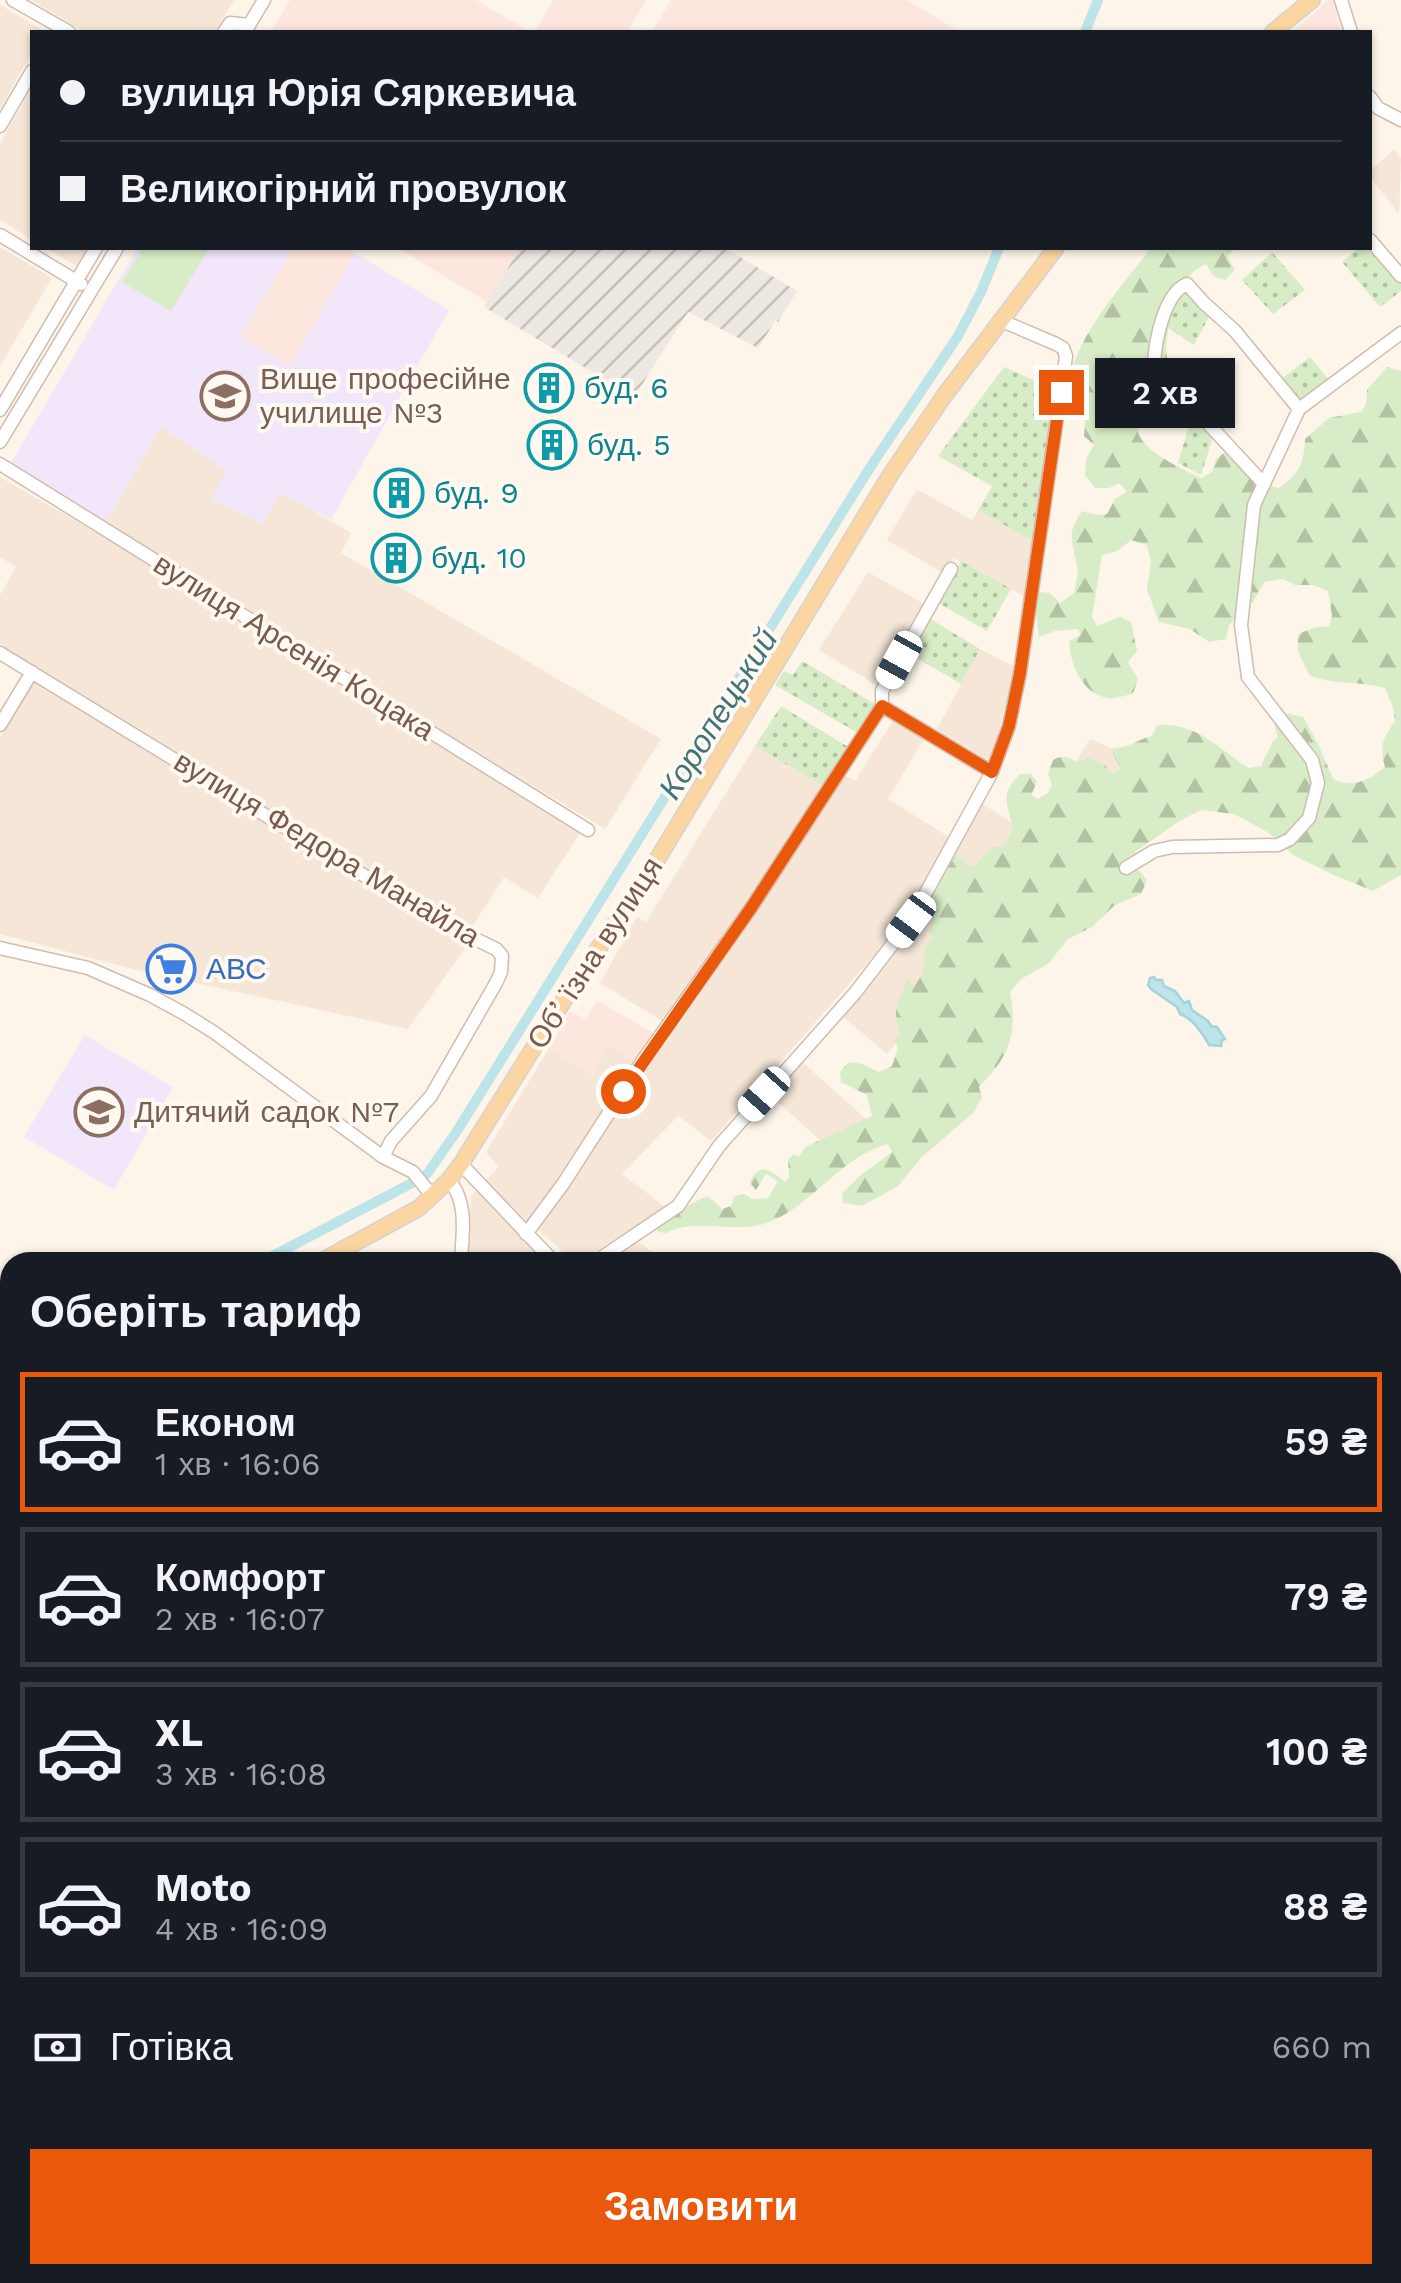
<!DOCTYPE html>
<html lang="uk">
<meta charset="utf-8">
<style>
:root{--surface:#171b24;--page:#20242c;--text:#f1f3f6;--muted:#9ea1a6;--line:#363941;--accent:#ea580c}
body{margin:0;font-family:"Work Sans",sans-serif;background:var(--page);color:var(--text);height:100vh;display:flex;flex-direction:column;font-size:38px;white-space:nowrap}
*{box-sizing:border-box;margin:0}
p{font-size:32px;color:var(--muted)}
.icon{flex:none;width:55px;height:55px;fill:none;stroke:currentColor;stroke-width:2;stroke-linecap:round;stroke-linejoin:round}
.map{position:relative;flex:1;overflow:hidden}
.sheet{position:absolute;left:0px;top:1252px;width:1402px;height:1032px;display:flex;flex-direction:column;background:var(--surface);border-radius:30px 30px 0 0;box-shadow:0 2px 8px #0004}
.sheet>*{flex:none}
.guide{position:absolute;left:30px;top:30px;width:1342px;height:220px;border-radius:0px;box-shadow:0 2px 8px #0004;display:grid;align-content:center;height:220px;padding:0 30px;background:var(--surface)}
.end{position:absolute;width:45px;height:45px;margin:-22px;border:12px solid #ea580c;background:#fff;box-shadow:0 0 0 5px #fff}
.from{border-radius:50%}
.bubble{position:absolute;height:70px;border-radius:0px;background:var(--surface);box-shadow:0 2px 8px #0004;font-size:32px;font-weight:600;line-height:70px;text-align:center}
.car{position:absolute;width:30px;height:60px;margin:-30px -15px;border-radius:12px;box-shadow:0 0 8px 2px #0007;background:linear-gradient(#fff 24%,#345 0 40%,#fff 0 76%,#345 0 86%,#fff 0)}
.guide b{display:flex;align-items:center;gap:35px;height:95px;font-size:38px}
.guide b+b{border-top:2px solid var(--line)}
.guide i{width:25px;height:25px;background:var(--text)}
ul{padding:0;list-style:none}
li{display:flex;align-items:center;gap:30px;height:140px;margin:0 20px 15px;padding:0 10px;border:5px solid var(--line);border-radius:0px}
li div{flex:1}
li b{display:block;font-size:38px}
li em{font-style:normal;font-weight:600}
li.active{border-color:var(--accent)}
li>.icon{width:90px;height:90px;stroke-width:1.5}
h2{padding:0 30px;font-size:45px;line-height:120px}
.pay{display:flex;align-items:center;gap:25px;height:110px;padding:0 30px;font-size:38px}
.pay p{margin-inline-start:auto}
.cta{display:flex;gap:20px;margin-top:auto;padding:20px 30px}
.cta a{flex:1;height:115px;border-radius:0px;background:var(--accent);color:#fff;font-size:40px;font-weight:600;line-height:115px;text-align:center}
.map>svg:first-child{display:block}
.residential{fill:#f5e6d8}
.commercial{fill:#fde6de}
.industrial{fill:url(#industrial-furrows)}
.education{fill:#f2e6fa}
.green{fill:url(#green-dots)}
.forest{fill:url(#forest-firs)}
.pitch{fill:#d8ecc7}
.water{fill:#bde4e8;stroke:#a3d4da;stroke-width:2.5}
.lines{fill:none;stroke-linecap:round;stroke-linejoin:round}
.canal{stroke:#bde4e8;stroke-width:10}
.minor-casing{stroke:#d0bcae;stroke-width:15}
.major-casing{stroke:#d9d1cd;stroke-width:18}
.minor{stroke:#fff;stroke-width:12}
.major{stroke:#fbd6a3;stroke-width:15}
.route{stroke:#ea580c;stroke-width:12}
.labels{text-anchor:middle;stroke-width:8;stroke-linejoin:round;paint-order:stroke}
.education-label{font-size:30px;fill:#785e54;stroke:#fff9f1;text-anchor:start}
.culture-label{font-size:30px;fill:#0d838f;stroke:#fff9f1;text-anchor:start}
.street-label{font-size:30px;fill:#795a4c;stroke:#fff9f1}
.shop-label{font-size:30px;fill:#366cbe;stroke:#fff9f1;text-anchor:start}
.water-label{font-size:32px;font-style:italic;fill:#3f767e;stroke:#fff9f1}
</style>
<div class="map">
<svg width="1401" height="2283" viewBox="0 0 1401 2283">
<defs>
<pattern id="industrial-furrows" width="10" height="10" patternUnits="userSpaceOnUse" patternTransform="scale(2.5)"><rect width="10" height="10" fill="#eee8e3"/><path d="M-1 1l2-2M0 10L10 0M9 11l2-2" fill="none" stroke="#c6bfba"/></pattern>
<pattern id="green-dots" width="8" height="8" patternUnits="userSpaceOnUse" patternTransform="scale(2.5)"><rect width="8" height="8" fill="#d8ecc7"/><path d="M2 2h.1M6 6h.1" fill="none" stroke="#b4c2a4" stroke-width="1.8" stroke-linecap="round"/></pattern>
<pattern id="forest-firs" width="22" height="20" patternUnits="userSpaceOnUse" patternTransform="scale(2.5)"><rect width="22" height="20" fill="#d8ecc7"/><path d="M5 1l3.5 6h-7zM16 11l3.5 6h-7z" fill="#b4c2a4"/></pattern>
</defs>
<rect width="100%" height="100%" fill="#fdf5ea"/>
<path class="residential" d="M31,0H234L215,32H85Z
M0,5L44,31L32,32V52L0,109Z
M32,87V240L0,220V144Z
M1394,150L1401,158L1399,214L1370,177V170Z
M0,247L52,278L0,366Z
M46,248H87L76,266Z
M161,427L228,471L212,498L263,523L280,492L351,533L341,553L661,739L605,829L243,611L106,523Z
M0,477L136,556L580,833L538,898L504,877L470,930L0,644V595L16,567L0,557Z
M917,489L972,520L978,510L1036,543L1027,598L954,558L943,573L887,540Z
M868,572L926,605L880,687L819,650Z
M980,649L1015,667L992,757L986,759L937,729Z
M34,682L466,947L408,1029L137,970L0,934V738Z
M894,719L925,737L888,799L949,837L901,925L711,1141L678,1116L622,1174L665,1207L579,1262H575L537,1229L844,775L855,781Z
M1090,739L1124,754L1132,766L1108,788L1073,767Z
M755,746L825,787L709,959L662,1021L600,983L637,917L646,922Z
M981,803L1035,837L968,890L951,854Z
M928,897L949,909L909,1026L887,1054L842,1016L887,961Z
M609,1045L638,1063L529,1224L485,1182L498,1167L486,1152L549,1048L592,1074Z
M802,1062L873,1125L842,1160L771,1096Z
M474,1192H478L543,1262H469L471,1197Z
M636,1240L665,1262H612Z
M0,1484L10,1501V1545L6,1547L4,1543L0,1544Z
M5,1888L10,1919V2275H346V2283H0V1889Z"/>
<path class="commercial" d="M290,0H476L530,32H271Z
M553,0H646L627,32H535Z
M671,0H907L960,32H652Z
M1329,0H1334L1341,32H1292Z
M293,248H347L355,253L290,366L240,337Z
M398,248H520L487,302Z
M597,1000L655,1034L638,1063L609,1046L593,1074L549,1048L570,1011L585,1019Z"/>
<path class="industrial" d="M520,248H725L797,291L778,322L775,321L758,348L688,312L634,397L484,307Z"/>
<path class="education" d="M137,248H293L240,337L290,366L355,253L449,310L331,520L280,493L263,524L211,499L227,471L161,427L106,523L10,465Z
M85,1035L173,1087L114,1190L24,1137Z"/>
<path class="green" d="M1359,248H1370L1401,281V291L1380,307L1342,262Z
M1272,252L1305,290L1273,314L1242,280Z
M1185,288L1210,315L1194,345L1165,326L1170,306Z
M1310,357L1330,381L1299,403L1281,379Z
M1004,367L1056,390L1036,543L978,510L992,486L938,456Z
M1193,412L1214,434L1201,475L1178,463Z
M961,561L1011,589L987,631L937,602Z
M927,617L980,649L961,684L906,652Z
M802,661L875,704L858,733L775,685L784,671L793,675Z
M781,706L850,748L825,787L755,746Z
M1401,1352V1430L1393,1438L1392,1353Z
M485,2275H742L748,2283H480Z
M892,2275H1008L1006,2283H890Z"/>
<path class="forest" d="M1151,248H1236L1227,256L1235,270L1225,280L1213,276L1206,264C1201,267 1196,269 1192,273C1173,292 1159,349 1171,373L1164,399L1148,403L1137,410C1137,418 1136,428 1139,435C1148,454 1183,469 1201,478L1212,472L1216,459L1224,453L1270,486L1279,488C1299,474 1304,464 1305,439L1329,418L1361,412L1366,404L1367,390L1387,367L1401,371V875L1373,891L1334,875L1293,855L1269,833L1234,814L1201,810L1181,820L1135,852L1137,868L1147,880L1141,894L1115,905L1092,927L1068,939L1048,964L1021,979L1010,992C1018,1035 1009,1057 979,1087L982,1097L974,1112L922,1157L898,1186L862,1206L843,1203L842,1193L861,1175L892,1152L888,1144C841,1157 815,1202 772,1221C738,1236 696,1216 666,1233L659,1232L654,1227C672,1218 690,1202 708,1196L722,1209L731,1206L735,1196L744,1194L752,1199L768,1198L778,1181L766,1174L756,1190L750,1183C758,1160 772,1171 785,1182L789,1177L788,1161L793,1154L799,1157L805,1147L872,1116L867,1095L841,1082L840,1072L849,1062L862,1064L879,1072L892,1066L898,1048L894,1039L900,1034C895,1017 893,1005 905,990L904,985L907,979L914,986L923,972L925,947L932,938L930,932L934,906L930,899C935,882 944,870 955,856L962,859L968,867L975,865L992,847H1003C1024,819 999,812 1009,788C1012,783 1016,778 1020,774H1031L1037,782L1031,795L1038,799L1048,793L1052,785L1048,774L1053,760C1062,755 1068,756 1077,762L1089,758L1105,765L1112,774L1121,768L1113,754V748C1130,748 1136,740 1152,736L1157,725C1197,722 1218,749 1249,768L1261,766L1273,741L1278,738L1274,723L1286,713L1303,717L1319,746L1333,779C1353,789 1369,780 1385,767C1379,747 1383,738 1395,721L1393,707L1385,688C1357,680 1335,686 1309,675L1298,651V634L1313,628L1329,626L1332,616L1328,591L1313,585H1295L1283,579L1264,582L1253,602L1229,625L1226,639L1209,642L1190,629L1159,622L1147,589L1151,561L1147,545L1131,540L1117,551L1102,555L1092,617L1097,626L1120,617L1131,622L1137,651L1128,662L1138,679L1133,694C1126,695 1115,699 1108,698C1082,694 1070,664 1069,641L1081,635L1077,629L1055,631L1039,637L1035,606L1039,592L1050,593L1060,603L1074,593C1075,585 1079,575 1077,567C1073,540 1065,536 1082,511L1097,515L1107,514L1115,499L1127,492L1119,483L1109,488H1095L1085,475L1086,459L1094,445L1084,436L1086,408L1079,397L1067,396C1069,343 1119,290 1151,248Z
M1401,1674V2283H1006L1008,2275H1392V1678L1394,1675Z
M743,2275H892L890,2283H748Z"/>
<path class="pitch" d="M143,248H209L171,311L122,282Z"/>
<path class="water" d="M1154,977L1156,980H1162L1164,986L1175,991L1184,1003L1189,1001L1192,1010L1208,1021L1211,1026L1217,1027L1225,1039L1222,1040L1221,1046L1209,1045C1203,1034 1192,1018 1180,1014L1177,1007L1151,989L1148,985L1150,978Z"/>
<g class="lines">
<path class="canal" d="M1085,32L1098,0
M427,1174L457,1131L871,466L958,336L981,292L999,248
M261,1262L412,1183
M0,1391L10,1388"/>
<g class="minor-casing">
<path id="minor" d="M13,0L69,32
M1341,0L1351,32
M224,32L230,23L249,25
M245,32L264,0
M1370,97L1378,108L1401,120
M0,126L32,71
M0,235L81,284
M1370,240L1401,276
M0,410L96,248
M0,442L117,248
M0,464L588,830
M1264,484L1154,365C1155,342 1164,293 1187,284L1204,303L1235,331L1299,409
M0,653L442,923L496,949L502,956L501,972L496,983L431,1096L391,1141L383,1157
M882,706L992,772
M0,725L32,672
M1126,868L1154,851L1172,847L1278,845L1290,839L1309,818L1318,783L1312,760L1248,677L1241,625L1254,505L1299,409L1401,333
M0,948L88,968L150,995L183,1013L215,1033L383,1157L413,1172L433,1197
M461,1164L554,1262
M449,1180C469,1204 462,1234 461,1262
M526,1234L563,1184L643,1060L751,908L882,706V691L951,569
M595,1262L678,1206L719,1146L855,993L911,920L992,772L1009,726L1020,673L1066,356L1063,348L1056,344L1000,320
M1392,1349H1399
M1392,1472L1401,1474
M1392,1616L1401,1621
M1392,1702L1401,1711
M0,2172L10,2170
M112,2275V2276
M622,2275L630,2283
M503,2283L507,2275"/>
</g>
<g class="major-casing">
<path id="major" d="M1273,32L1312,0
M320,1262L419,1208L449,1180L461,1164L553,1017L655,863L891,474L944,396L1056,248
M0,1437L10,1432"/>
</g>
<use href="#minor" class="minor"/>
<use href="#major" class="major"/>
</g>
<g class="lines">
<path class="route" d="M623,1091L751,908L882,706L992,772L1009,726L1020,673L1061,392"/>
</g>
<defs>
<g id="building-ring" transform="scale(2.5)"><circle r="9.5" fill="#fff9f1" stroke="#0f9aa8" stroke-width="1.5"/><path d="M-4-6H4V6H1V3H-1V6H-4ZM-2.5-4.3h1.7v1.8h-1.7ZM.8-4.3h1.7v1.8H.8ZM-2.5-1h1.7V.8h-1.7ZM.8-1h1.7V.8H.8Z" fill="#0f9aa8"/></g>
<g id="university-ring" transform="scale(2.5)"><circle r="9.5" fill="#fff9f1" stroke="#8d6e63" stroke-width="1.5"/><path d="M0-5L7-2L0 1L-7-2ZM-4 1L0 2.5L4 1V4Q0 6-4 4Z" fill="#8d6e63"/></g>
<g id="supermarket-ring" transform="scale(2.5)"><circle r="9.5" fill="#fff9f1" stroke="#3f7fe0" stroke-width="1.5"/><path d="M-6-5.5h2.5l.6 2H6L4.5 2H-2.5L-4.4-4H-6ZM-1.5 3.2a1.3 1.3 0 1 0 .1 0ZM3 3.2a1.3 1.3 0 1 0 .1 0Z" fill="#3f7fe0"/></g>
<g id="school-ring" transform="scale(2.5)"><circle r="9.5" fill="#fff9f1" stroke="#8d6e63" stroke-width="1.5"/><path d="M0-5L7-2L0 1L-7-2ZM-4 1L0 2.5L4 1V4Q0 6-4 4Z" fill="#8d6e63"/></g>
</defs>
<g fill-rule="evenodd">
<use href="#building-ring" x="549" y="388"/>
<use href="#university-ring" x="225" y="396"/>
<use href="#building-ring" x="552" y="445"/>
<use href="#building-ring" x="399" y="493"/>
<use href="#building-ring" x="396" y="558"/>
<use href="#supermarket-ring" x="171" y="969"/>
<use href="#school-ring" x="99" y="1112"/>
</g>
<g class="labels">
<g class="education-label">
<text x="260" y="389">Вище професійне<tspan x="260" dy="34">училище №3</tspan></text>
<text x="134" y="1122">Дитячий садок №7</text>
</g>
<g class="culture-label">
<text x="584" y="398">буд. 6</text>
<text x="587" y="455">буд. 5</text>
<text x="434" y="503">буд. 9</text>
<text x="431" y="568">буд. 10</text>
</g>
<g class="street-label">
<text transform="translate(294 647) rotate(32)" y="10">вулиця Арсенія Коцака</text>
<text transform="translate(327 849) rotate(31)" y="10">вулиця Федора Манайла</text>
<text transform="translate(595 953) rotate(-57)" y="10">Обʼїзна вулиця</text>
</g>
<g class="shop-label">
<text x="206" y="979">АВС</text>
</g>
<g class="water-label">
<text transform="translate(718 714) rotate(-58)" y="11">Коропецький</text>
</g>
</g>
</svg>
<i class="end from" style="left:623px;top:1091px"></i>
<i class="end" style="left:1061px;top:392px"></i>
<div class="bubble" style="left:1095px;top:358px;width:140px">2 хв</div>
<i class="car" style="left:899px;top:660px;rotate:209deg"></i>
<i class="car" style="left:911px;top:920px;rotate:217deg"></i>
<i class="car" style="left:764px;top:1094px;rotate:222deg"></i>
<div class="guide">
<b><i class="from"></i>вулиця Юрія Сяркевича</b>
<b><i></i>Великогірний провулок</b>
</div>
<section class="sheet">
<h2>Оберіть тариф</h2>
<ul>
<li class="active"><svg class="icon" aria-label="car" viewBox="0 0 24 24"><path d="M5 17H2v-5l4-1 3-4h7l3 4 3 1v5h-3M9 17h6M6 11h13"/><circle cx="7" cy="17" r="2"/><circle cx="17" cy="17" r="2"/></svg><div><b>Економ</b><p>1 хв · 16:06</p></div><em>59 ₴</em></li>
<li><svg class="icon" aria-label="car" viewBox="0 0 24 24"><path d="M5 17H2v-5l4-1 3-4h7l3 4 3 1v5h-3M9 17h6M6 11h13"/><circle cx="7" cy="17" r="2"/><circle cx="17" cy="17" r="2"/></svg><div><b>Комфорт</b><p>2 хв · 16:07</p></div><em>79 ₴</em></li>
<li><svg class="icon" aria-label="car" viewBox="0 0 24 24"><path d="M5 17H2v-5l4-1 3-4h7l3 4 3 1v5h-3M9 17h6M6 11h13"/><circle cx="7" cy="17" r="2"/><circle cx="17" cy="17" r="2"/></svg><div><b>XL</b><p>3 хв · 16:08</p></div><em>100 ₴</em></li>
<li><svg class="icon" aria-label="car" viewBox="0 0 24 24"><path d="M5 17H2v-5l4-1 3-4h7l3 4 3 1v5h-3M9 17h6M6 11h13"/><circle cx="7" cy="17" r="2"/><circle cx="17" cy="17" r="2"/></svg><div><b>Moto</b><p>4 хв · 16:09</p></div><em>88 ₴</em></li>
</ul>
<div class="pay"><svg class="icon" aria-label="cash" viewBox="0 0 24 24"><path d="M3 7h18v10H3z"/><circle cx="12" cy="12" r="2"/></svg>Готівка<p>660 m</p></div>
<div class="cta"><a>Замовити</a></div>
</section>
</div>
